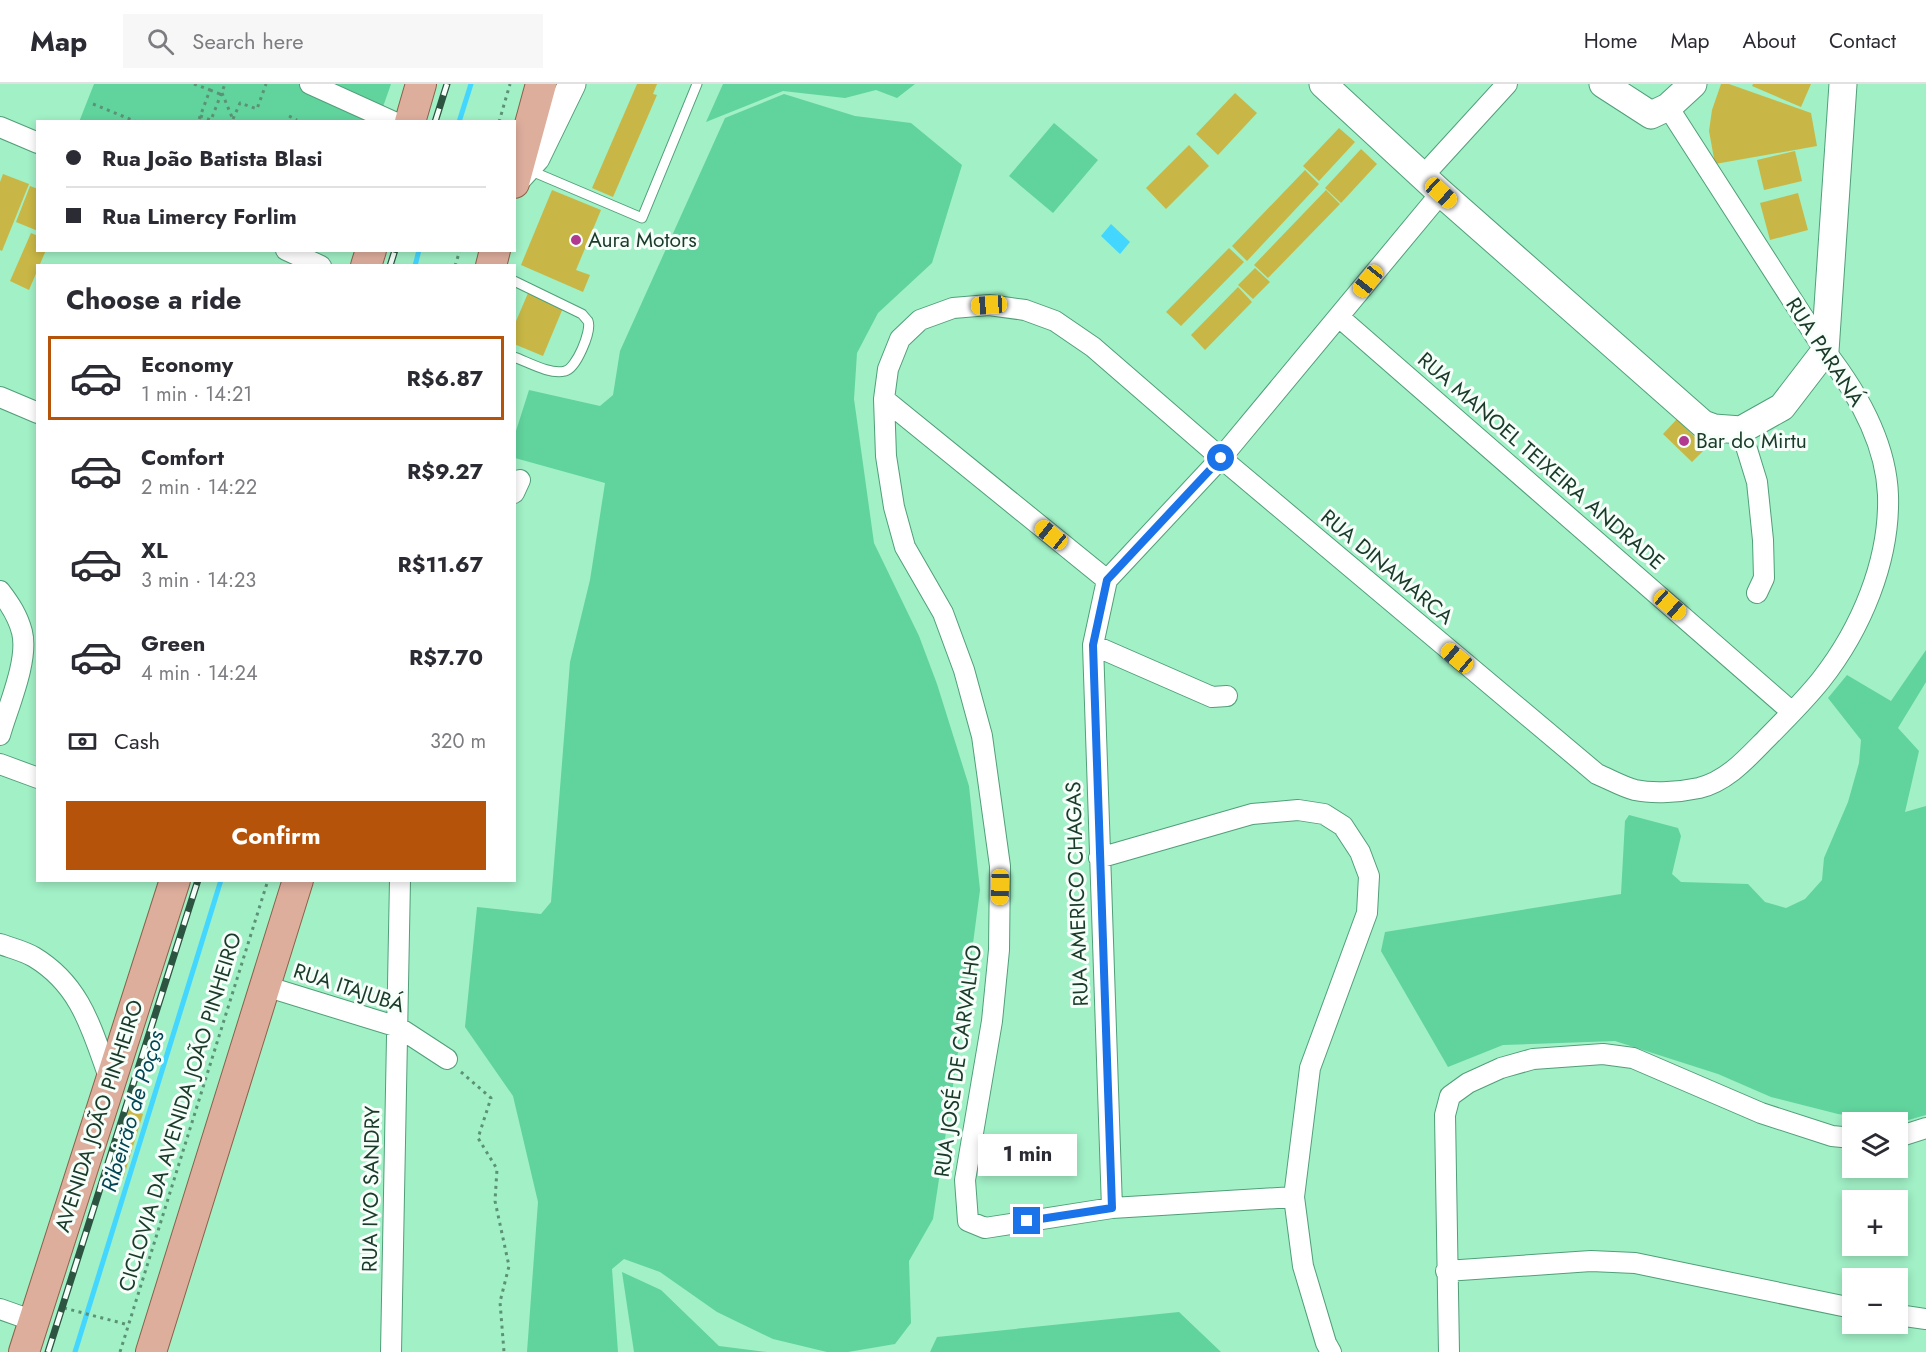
<!DOCTYPE html>
<meta charset="utf-8">
<style>
:root{--surface:#fff;--page:#f7f7f7;--text:#2b2b33;--muted:#7c7c81;--line:#e1e1e2;--accent:#b45309}
body{margin:0;font-family:Jost,sans-serif;background:var(--page);color:var(--text);height:100vh;display:flex;flex-direction:column;font-size:22px;white-space:nowrap}
*{box-sizing:border-box;margin:0}
p{font-size:20px;color:var(--muted)}
.icon{flex:none;width:33px;height:33px;fill:none;stroke:currentColor;stroke-width:2;stroke-linecap:round;stroke-linejoin:round}
.map{position:relative;flex:1;overflow:hidden}
.side{position:absolute;left:36px;top:180px;width:480px;height:618px;display:flex;flex-direction:column;background:var(--surface);border-radius:0px;box-shadow:0 3px 9px #0003}
.side>*{flex:none}
.banner{position:absolute;left:36px;top:36px;width:480px;height:132px;border-radius:0px;box-shadow:0 3px 9px #0003;display:grid;align-content:center;height:132px;padding:0 30px;background:var(--surface)}
.buttons{position:absolute;left:1842px;top:1028px;display:grid;gap:12px}
.buttons a{display:grid;place-items:center;width:66px;height:66px;border-radius:0px;background:var(--surface);box-shadow:0 3px 9px #0003;font-size:30px}
.end{position:absolute;width:27px;height:27px;margin:-14px;border:8px solid #1a73e8;background:#fff;box-shadow:0 0 0 3px #fff}
.from{border-radius:50%}
.bubble{position:absolute;height:42px;border-radius:0px;background:var(--surface);box-shadow:0 3px 9px #0003;font-size:20px;font-weight:700;line-height:42px;text-align:center}
.car{position:absolute;width:18px;height:36px;margin:-18px -9px;border-radius:8px;box-shadow:0 0 4px 2px #0007;background:linear-gradient(#f5c518 24%,#345 0 40%,#f5c518 0 76%,#345 0 86%,#f5c518 0)}
.banner b{display:flex;align-items:center;gap:21px;height:57px;font-size:22px}
.banner b+b{border-top:2px solid var(--line)}
.banner i{width:15px;height:15px;background:var(--text)}
ul{padding:0;list-style:none}
li{display:flex;align-items:center;gap:18px;height:84px;margin:0 12px 9px;padding:0 18px;border:3px solid transparent;border-radius:0px}
li div{flex:1}
li b{display:block;font-size:22px}
li em{font-style:normal;font-weight:700}
li.selected{border-color:var(--accent)}
li>.icon{width:54px;height:54px;stroke-width:1.5}
h2{padding:0 30px;font-size:27px;line-height:72px}
.pay{display:flex;align-items:center;gap:15px;height:66px;padding:0 30px;font-size:22px}
.pay p{margin-inline-start:auto}
.button{display:flex;gap:12px;margin-top:auto;padding:12px 30px}
.button a{flex:1;height:69px;border-radius:0px;background:var(--accent);color:#fff;font-size:24px;font-weight:700;line-height:69px;text-align:center}
header{display:flex;align-items:center;gap:36px;box-sizing:border-box;height:84px;padding:0 30px;background:var(--surface);border-bottom:2px solid var(--line)}
header strong{font-size:28px}
nav{display:flex;gap:33px;margin-inline-start:auto;font-size:21px}
.search{width:420px;height:54px;background:var(--page);display:flex;align-items:center;gap:15px;box-sizing:border-box;padding:0 21px;border-radius:0px;color:var(--muted);font-size:22px}
.map>svg:first-child{display:block}
.green{fill:#61d39d}
.water{fill:#43d6ff}
.lines{fill:none;stroke-linecap:round;stroke-linejoin:round}
.stream{stroke:#43d6ff;stroke-width:5}
.building{fill:#c8b746}
.lane-casing{stroke:#519f79;stroke-width:11}
.street-casing{stroke:#519f79;stroke-width:22}
.secondary-casing{stroke:#519f79;stroke-width:29}
.primary-casing{stroke:#8b624a;stroke-width:32}
.path{stroke:#5b9275;stroke-width:3;stroke-dasharray:3 4.5;stroke-linecap:butt}
.lane{stroke:#fff;stroke-width:9}
.street{stroke:#fff;stroke-width:20}
.secondary{stroke:#fff;stroke-width:27}
.primary{stroke:#deae9d;stroke-width:30}
.rail-casing{stroke:#2d5440;stroke-width:7}
.rail{stroke:#f7fffa;stroke-width:4.5;stroke-dasharray:14;stroke-linecap:butt}
.route{stroke:#1a73e8;stroke-width:8}
.poi-dot{fill:#b13a90;stroke:#f7fffa;stroke-width:2}
.labels{text-anchor:middle;stroke-width:6;stroke-linejoin:round;paint-order:stroke}
.poi-label{font-size:21px;fill:#1a3a2a;stroke:#f7fffa;text-anchor:start}
.street-label{font-size:21px;fill:#1a3a2a;stroke:#f7fffa}
.water-label{font-size:22px;font-style:italic;fill:#024555;stroke:#f7fffa}
</style>
<header>
<strong>Map</strong>
<div class="search"><svg class="icon" aria-label="search" viewBox="0 0 24 24"><circle cx="10" cy="10" r="6"/><path d="M15 15l6 6"/></svg>Search here</div>
<nav><a>Home</a><a>Map</a><a>About</a><a>Contact</a></nav>
</header>
<div class="map">
<svg width="1926" height="1268" viewBox="0 0 1926 1268">
<rect width="100%" height="100%" fill="#a1f0c6"/>
<path class="green" d="M94,0H391L378,37L79,38Z
M723,0H915L897,14L876,6L845,14L783,7L706,38Z
M784,10L855,32L911,39L962,81L932,179L878,229L857,269L854,315L874,459L919,552L937,600L969,702L980,806L964,928L933,1135L909,1177L911,1239L895,1260L848,1268H827L773,1255L717,1228L660,1188L624,1175L612,1185L618,1268H527L538,1118L513,1012L465,943L477,823L541,830L551,818L570,578L590,496L605,399L515,374V350L529,306L600,322L613,311L620,267L725,34Z
M1054,39L1098,76L1053,129L1009,92Z
M1926,566V598L1898,644L1919,667L1905,728L1926,722V1031L1898,1039L1838,1030L1771,1013L1718,990L1615,957L1503,961L1448,983L1381,867L1385,848L1621,810L1625,737L1629,731L1678,744L1681,752L1672,790L1681,798L1748,800L1765,818L1786,824L1805,815L1822,796L1824,774L1848,718L1859,679L1861,656L1828,614L1847,591L1891,617Z
M622,1188L661,1206L719,1262L767,1268H634Z
M1179,1228L1221,1268H930L937,1253Z"/>
<path class="water" d="M1111,140L1130,158L1120,170L1101,152Z"/>
<g class="lines">
<path class="stream" d="M459,38L471,0
M415,182L419,166
M75,1268L221,796"/>
</g>
<path class="building" d="M637,0H657L653,10L657,11L613,113L592,104Z
M1721,0H1729L1811,29L1817,62L1715,80L1709,47L1712,26Z
M1753,0H1811L1801,23L1752,2Z
M1235,9L1257,29L1218,71L1196,50Z
M1339,44L1355,58L1319,97L1303,82Z
M1189,61L1209,82L1166,125L1146,104Z
M1361,65L1377,80L1341,119L1325,104Z
M1795,67L1802,97L1764,106L1757,76Z
M1305,86L1319,100L1247,177L1232,162Z
M3,90L29,100L2,167L0,166V98Z
M30,102L38,105V147L16,138Z
M552,106L601,126L576,186L590,191L583,208L521,181Z
M1326,106L1340,120L1268,194L1254,181Z
M1798,109L1808,146L1770,156L1760,119Z
M31,149L38,152V166H46L29,206L10,197Z
M1229,164L1244,178L1181,242L1166,228Z
M1255,184L1270,198L1253,215L1238,201Z
M1238,203L1252,218L1205,266L1191,251Z
M528,209L563,224L543,272L514,260V242Z
M1677,335L1706,364L1692,378L1663,350Z
M129,1025L143,1030L123,1095L109,1090Z"/>
<g class="lines">
<g class="lane-casing">
<path id="lane" d="M529,86L642,134L697,0
M514,197L582,230C582,230 587,236 588,237C592,247 576,285 565,287C550,291 528,278 514,273"/>
</g>
<g class="street-casing">
<path id="street" d="M310,0L394,38
M0,43L38,59
M1423,92L1507,0
M286,166L321,182
M1339,233L1792,628
M0,313L38,329
M884,315L1107,496
M1741,346L1757,398L1763,456L1764,494L1757,509
M514,409L520,396
M1107,496L1093,561L1112,1124
M1107,496L1221,374L1441,109
M0,507C10,520 18,532 22,548C29,576 8,623 0,651
M1093,561L1212,613L1227,612
M0,680L38,694
M1099,774L1252,730L1298,726L1324,730L1343,742L1360,768L1369,792L1367,829L1310,984L1294,1113L1303,1182L1326,1259L1331,1268
M0,860C11,864 24,867 34,873C82,902 92,947 110,996
M265,902L398,943L447,975
M1898,1053L1926,1044
M1294,1113L1112,1124L985,1144L968,1137L965,1096L992,937L999,866L1000,782L982,652L964,586L943,529L905,463L894,423L886,372L884,315L888,285L900,255L920,236L953,224L989,221L1025,226L1055,237L1093,263L1221,374L1597,690C1609,695 1623,703 1635,706C1654,710 1680,708 1699,704C1728,697 1748,673 1768,653C1786,635 1805,616 1821,596C1861,545 1890,477 1888,411C1886,358 1857,308 1825,267L1668,23
M1446,1187L1591,1177L1635,1179L1852,1224
M0,1225L34,1237
M1898,1231L1926,1235
M391,1268L400,796
M1449,1268L1445,1031L1450,1012L1468,999L1501,984L1533,975L1603,970L1633,974L1761,1029L1832,1052L1852,1054"/>
</g>
<g class="secondary-casing">
<path id="secondary" d="M1323,0L1441,109L1703,340L1714,344L1741,346L1782,323L1825,267L1843,0
M1603,0L1651,31L1668,23L1693,0
M515,97L536,74L572,0"/>
</g>
<g class="primary-casing">
<path id="primary" d="M410,38L421,0
M514,99L541,0
M366,182L371,166
M491,182L495,166
M24,1268L175,796
M151,1268L298,796"/>
</g>
<path class="path" d="M194,0L210,6L198,38
M210,6L220,10
M222,9L234,38
M93,20L137,38
M200,32L211,36L225,0
M289,32L297,36
M233,35L240,19L257,25L266,0
M499,38L510,0
M455,182L460,166
M461,988L491,1014L478,1054L497,1085L495,1117L509,1182L500,1218L504,1268
M64,1224L129,1241
M120,1268L268,796"/>
<use href="#lane" class="lane"/>
<use href="#street" class="street"/>
<use href="#secondary" class="secondary"/>
<use href="#primary" class="primary"/>
<g class="rail-casing">
<path id="rail" d="M435,38L447,0
M390,182L395,166
M48,1268L198,796"/>
</g>
<use href="#rail" class="rail"/>
</g>
<g class="lines">
<path class="route" d="M1027,1137L1112,1124L1093,561L1107,496L1221,374"/>
</g>
<g class="poi-dot">
<circle cx="576" cy="156" r="6"/>
<circle cx="1684" cy="357" r="6"/>
</g>
<g class="labels">
<g class="poi-label">
<text x="588" y="163">Aura Motors</text>
<text x="1696" y="364">Bar do Mirtu</text>
</g>
<g class="street-label">
<text transform="translate(1825 268) rotate(57)" y="7">RUA PARANÁ</text>
<text transform="translate(1541 377) rotate(41)" y="7">RUA MANOEL TEIXEIRA ANDRADE</text>
<text transform="translate(1387 483) rotate(40)" y="7">RUA DINAMARCA</text>
<text transform="translate(1077 810) rotate(-92)" y="7">RUA AMERICO CHAGAS</text>
<text transform="translate(349 904) rotate(18)" y="7">RUA ITAJUBÁ</text>
<text transform="translate(958 977) rotate(-82)" y="7">RUA JOSÉ DE CARVALHO</text>
<text transform="translate(180 1028) rotate(-73)" y="7">CICLOVIA DA AVENIDA JOÃO PINHEIRO</text>
<text transform="translate(99 1032) rotate(-72)" y="7">AVENIDA JOÃO PINHEIRO</text>
<text transform="translate(371 1105) rotate(-89)" y="7">RUA IVO SANDRY</text>
</g>
<g class="water-label">
<text transform="translate(132 1027) rotate(-73)" y="8">Ribeirão de Poços</text>
</g>
</g>
</svg>
<div class="buttons">
<a><svg class="icon" aria-label="layers" viewBox="0 0 24 24"><path d="M12 4l9 5-9 5-9-5zM3 14l9 5 9-5"/></svg></a>
<a>+</a>
<a>−</a>
</div>
<i class="end from" style="left:1221px;top:374px"></i>
<i class="end" style="left:1027px;top:1137px"></i>
<div class="bubble" style="left:978px;top:1050px;width:99px">1 min</div>
<i class="car" style="left:1441px;top:109px;rotate:132deg"></i>
<i class="car" style="left:1368px;top:197px;rotate:219deg"></i>
<i class="car" style="left:989px;top:221px;rotate:266deg"></i>
<i class="car" style="left:1051px;top:451px;rotate:309deg"></i>
<i class="car" style="left:1670px;top:521px;rotate:131deg"></i>
<i class="car" style="left:1457px;top:574px;rotate:310deg"></i>
<i class="car" style="left:1000px;top:803px;rotate:181deg"></i>
<div class="banner">
<b><i class="from"></i>Rua João Batista Blasi</b>
<b><i></i>Rua Limercy Forlim</b>
</div>
<section class="side">
<h2>Choose a ride</h2>
<ul>
<li class="selected"><svg class="icon" aria-label="car" viewBox="0 0 24 24"><path d="M5 17H2v-5l4-1 3-4h7l3 4 3 1v5h-3M9 17h6M6 11h13"/><circle cx="7" cy="17" r="2"/><circle cx="17" cy="17" r="2"/></svg><div><b>Economy</b><p>1 min · 14:21</p></div><em>R$6.87</em></li>
<li><svg class="icon" aria-label="car" viewBox="0 0 24 24"><path d="M5 17H2v-5l4-1 3-4h7l3 4 3 1v5h-3M9 17h6M6 11h13"/><circle cx="7" cy="17" r="2"/><circle cx="17" cy="17" r="2"/></svg><div><b>Comfort</b><p>2 min · 14:22</p></div><em>R$9.27</em></li>
<li><svg class="icon" aria-label="car" viewBox="0 0 24 24"><path d="M5 17H2v-5l4-1 3-4h7l3 4 3 1v5h-3M9 17h6M6 11h13"/><circle cx="7" cy="17" r="2"/><circle cx="17" cy="17" r="2"/></svg><div><b>XL</b><p>3 min · 14:23</p></div><em>R$11.67</em></li>
<li><svg class="icon" aria-label="car" viewBox="0 0 24 24"><path d="M5 17H2v-5l4-1 3-4h7l3 4 3 1v5h-3M9 17h6M6 11h13"/><circle cx="7" cy="17" r="2"/><circle cx="17" cy="17" r="2"/></svg><div><b>Green</b><p>4 min · 14:24</p></div><em>R$7.70</em></li>
</ul>
<div class="pay"><svg class="icon" aria-label="cash" viewBox="0 0 24 24"><path d="M3 7h18v10H3z"/><circle cx="12" cy="12" r="2"/></svg>Cash<p>320 m</p></div>
<div class="button"><a>Confirm</a></div>
</section>
</div>
